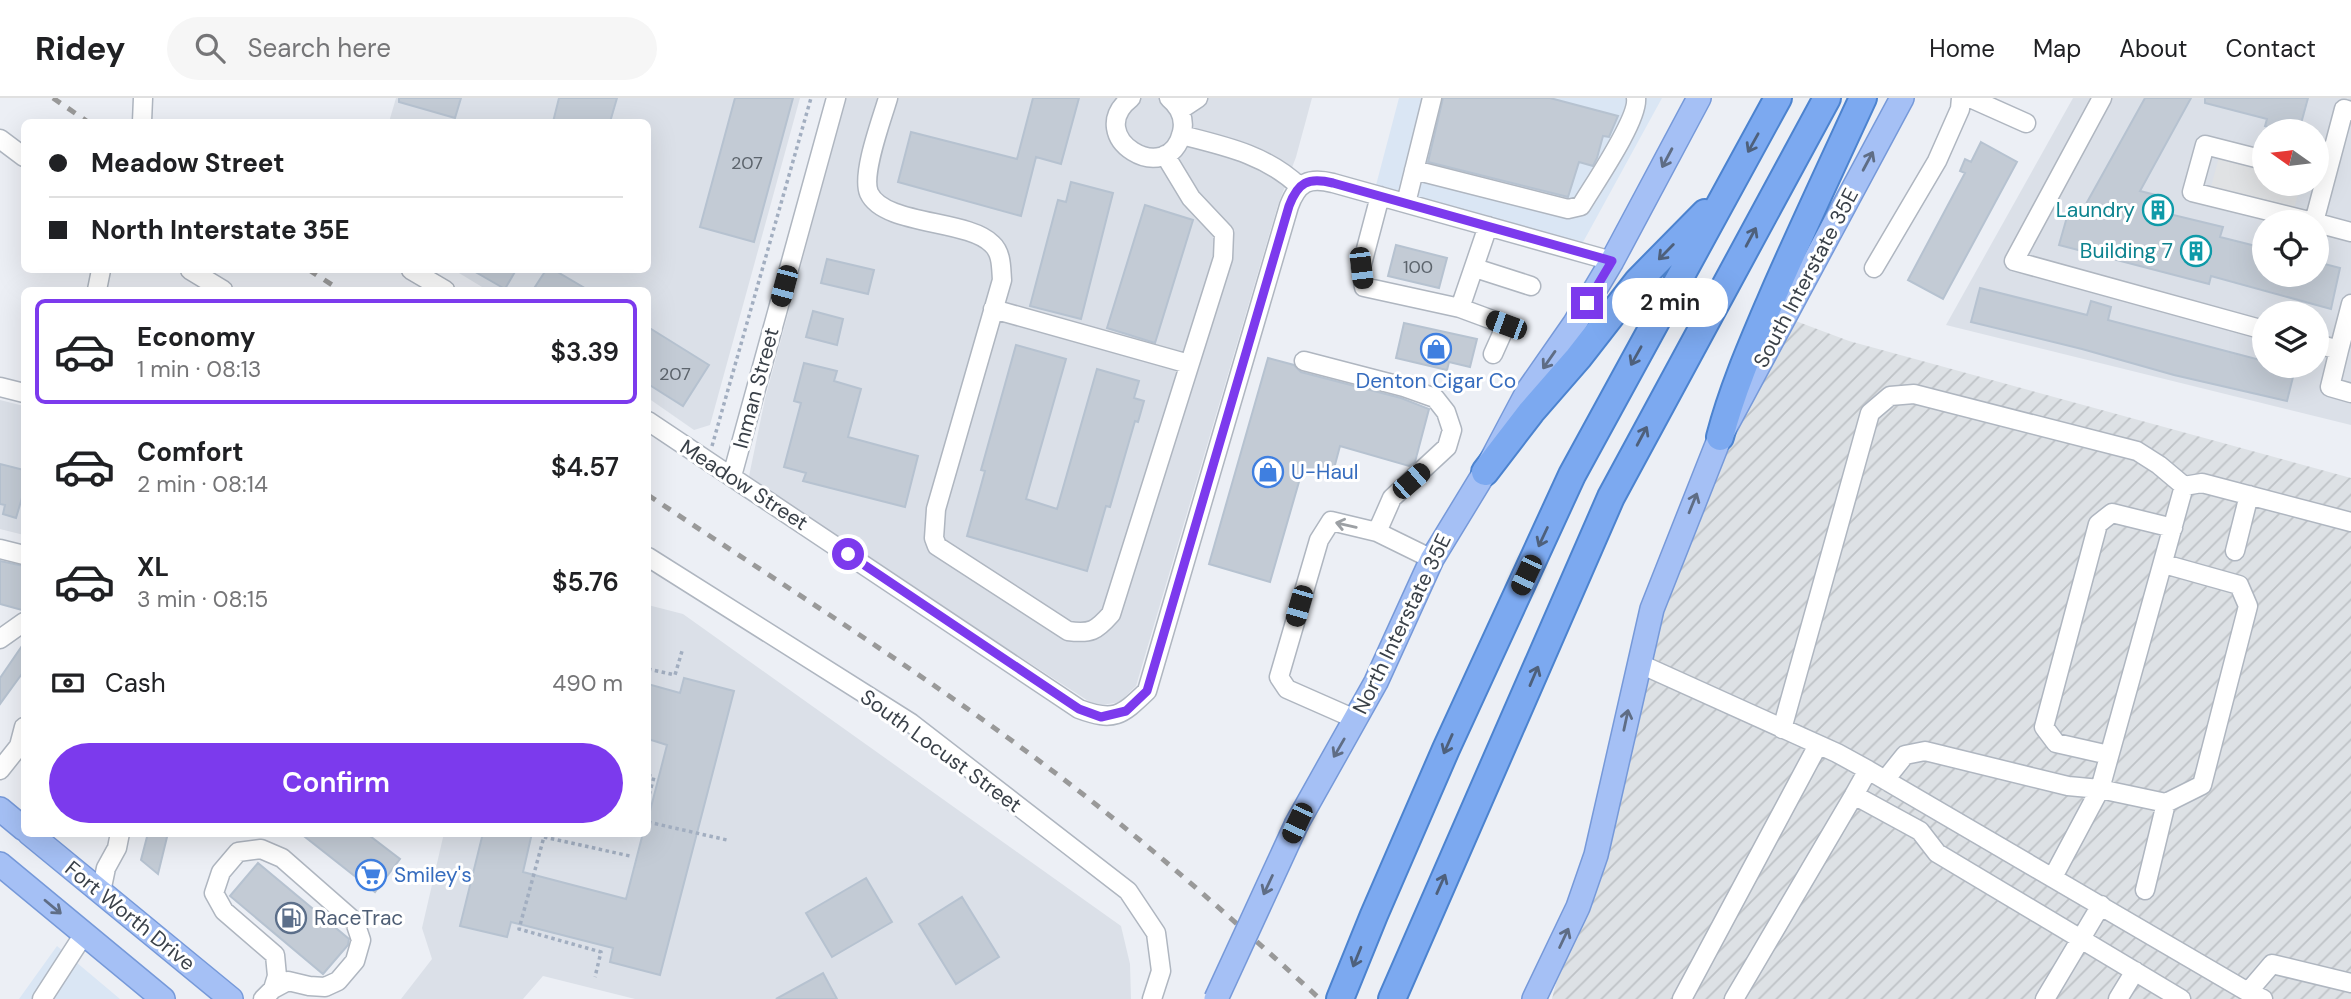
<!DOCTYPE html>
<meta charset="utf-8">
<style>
:root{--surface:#fff;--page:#f6f6f6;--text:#202124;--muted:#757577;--line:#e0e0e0;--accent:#7c3aed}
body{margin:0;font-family:"DM Sans",sans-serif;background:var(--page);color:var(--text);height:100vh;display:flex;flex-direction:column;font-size:26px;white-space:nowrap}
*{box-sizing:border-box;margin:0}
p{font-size:23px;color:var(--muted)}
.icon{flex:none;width:38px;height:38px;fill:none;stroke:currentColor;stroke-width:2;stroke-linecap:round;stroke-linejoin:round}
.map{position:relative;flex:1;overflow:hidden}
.side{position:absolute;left:21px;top:189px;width:630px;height:550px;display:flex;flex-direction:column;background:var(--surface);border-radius:10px;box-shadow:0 7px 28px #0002}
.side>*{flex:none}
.hud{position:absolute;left:21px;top:21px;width:630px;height:154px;border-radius:10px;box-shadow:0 7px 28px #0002;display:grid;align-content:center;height:154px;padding:0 28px;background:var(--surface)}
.needle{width:46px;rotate:284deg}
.fabs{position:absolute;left:2252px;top:21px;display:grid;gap:14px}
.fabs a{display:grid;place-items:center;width:77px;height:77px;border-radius:50%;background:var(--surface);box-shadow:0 7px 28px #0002;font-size:35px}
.end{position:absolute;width:32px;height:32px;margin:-16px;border:9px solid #7c3aed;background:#fff;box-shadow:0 0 0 4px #fff}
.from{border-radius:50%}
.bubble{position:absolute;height:49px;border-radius:24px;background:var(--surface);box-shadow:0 7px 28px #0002;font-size:23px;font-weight:600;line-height:49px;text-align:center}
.car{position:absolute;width:21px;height:42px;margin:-21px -10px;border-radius:9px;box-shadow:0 0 5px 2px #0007;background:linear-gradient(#222 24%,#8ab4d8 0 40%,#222 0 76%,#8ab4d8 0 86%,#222 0)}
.hud b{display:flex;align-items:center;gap:24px;height:66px;font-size:26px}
.hud b+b{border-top:2px solid var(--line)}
.hud i{width:18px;height:18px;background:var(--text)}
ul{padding:12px 0 0;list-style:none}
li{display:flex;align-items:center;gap:21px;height:105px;margin:0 14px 10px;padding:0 14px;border:4px solid transparent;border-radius:10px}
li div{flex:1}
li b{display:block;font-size:26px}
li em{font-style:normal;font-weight:600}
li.current{border-color:var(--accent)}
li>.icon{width:63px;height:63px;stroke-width:1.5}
.pay{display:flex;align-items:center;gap:18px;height:77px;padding:0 28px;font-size:26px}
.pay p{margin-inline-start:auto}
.action{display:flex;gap:14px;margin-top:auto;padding:14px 28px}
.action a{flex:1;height:80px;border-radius:42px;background:var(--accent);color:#fff;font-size:28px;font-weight:600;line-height:80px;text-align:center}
header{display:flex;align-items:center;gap:42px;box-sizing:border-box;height:98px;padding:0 35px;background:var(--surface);border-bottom:2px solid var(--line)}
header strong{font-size:33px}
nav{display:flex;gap:38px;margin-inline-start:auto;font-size:24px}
.search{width:490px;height:63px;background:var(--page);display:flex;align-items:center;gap:18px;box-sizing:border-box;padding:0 24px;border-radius:38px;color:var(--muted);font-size:26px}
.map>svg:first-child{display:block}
.residential{fill:#dbe0e8;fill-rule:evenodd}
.commercial{fill:#dae6f4}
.industrial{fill:url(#industrial-furrows)}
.parking{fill:#e0e2e4}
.building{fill:#c3cbd5;stroke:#b6c2d0;stroke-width:2}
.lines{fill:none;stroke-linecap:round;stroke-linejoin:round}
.minor-casing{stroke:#afb6c0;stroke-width:21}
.major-casing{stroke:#7699d9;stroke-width:26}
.highway-casing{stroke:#4c83cf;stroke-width:30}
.path{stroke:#a2aec0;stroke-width:3.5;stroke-dasharray:3.5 3.5;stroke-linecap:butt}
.minor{stroke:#fff;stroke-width:18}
.major{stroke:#a5c0f5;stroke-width:23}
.highway{stroke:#7ca9f0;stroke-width:26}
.rail{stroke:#999;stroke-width:5;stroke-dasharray:9 9;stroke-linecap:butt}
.major-bridge-casing{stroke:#7699d9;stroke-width:26;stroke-linecap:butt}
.major-bridge{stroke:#a5c0f5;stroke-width:23}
.oneway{stroke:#4e607b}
.oneway2{stroke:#5f6d85}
.oneway3{stroke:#9ca0a4}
.route{stroke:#7c3aed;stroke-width:9}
.labels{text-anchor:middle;stroke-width:6;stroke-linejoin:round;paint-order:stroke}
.number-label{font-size:18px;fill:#5c646c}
.culture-label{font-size:21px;fill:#0d838f;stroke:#fff;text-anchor:end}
.street-label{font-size:21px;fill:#3a4149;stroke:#fff}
.shop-label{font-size:21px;fill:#366cbe;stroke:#fff;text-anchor:start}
.service-label{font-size:21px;fill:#4e5e75;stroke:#fff;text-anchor:start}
</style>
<header>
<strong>Ridey</strong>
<div class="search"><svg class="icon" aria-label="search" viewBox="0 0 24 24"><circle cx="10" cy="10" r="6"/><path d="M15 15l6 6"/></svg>Search here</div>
<nav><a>Home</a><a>Map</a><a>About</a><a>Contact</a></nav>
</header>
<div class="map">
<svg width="2351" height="901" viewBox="0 0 2351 901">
<defs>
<pattern id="industrial-furrows" width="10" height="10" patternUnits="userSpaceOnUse" patternTransform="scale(1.75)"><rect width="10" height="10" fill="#dde1e5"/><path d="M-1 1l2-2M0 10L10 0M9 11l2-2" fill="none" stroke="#bec2c6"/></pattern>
</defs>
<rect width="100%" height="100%" fill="#eceff5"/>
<path class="residential" d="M396,0H800L710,327L694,332L648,300V192H487L454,172H648V24H389Z
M846,0H1312L1296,59L1278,107L1136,588L1120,604L1096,608L748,383L765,301Z
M2073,0H2351V327L1946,227ZM2264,33H2317V86H2264ZM2264,124H2317V177H2264ZM2264,215H2317V268H2264Z
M0,302L24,308V437L0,431Z
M648,507L683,516L1121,828L1130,866L1131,901H635L543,878L523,901H401L432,861L422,830L444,735H648Z"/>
<path class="commercial" d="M1399,0H1662L1582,146L1375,91Z
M57,848L120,901H19Z"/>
<path class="industrial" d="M1785,219L1849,243L2351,380V901H1552L1638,565Z"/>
<path class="parking" d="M2219,59L2264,71V86H2272L2271,89L2298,96L2294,111L2211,89Z"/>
<path class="building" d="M399,0H461L455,20L399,4Z
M559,0H617L610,24H553Z
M735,0H793L754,144L700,129Z
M1033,0H1079L1061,66L1036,59L1021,118L898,84L911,34L1017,61Z
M1443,0H1550L1618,18L1609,39L1603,38L1597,60L1593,68L1579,64L1568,99L1428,64Z
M2145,0H2191L2140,93L2168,100L2165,115L2223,129L2220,139L2264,150V177H2317V164L2340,170L2331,211L2211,178L2209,186L2059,147L2069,112L2081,115Z
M2205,0H2308L2299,33H2283L2265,28L2267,21L2205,5Z
M1981,44L2017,64L1943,201L1908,182L1965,75L1960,73L1965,61L1971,64Z
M1071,84L1113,95L1081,221L1030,208L1058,102L1066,104Z
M1145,107L1193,122L1155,245L1107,230Z
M1396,147L1447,160L1439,190L1388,178Z
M827,161L874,172L868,196L821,185Z
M472,172H516L505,191Z
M546,172H554L588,192H533Z
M1980,190L2087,217L2091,203L2111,209L2108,222L2264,263V268H2284L2295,271L2287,303L2174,277L2082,251L1971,224Z
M813,213L843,221L837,247L806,239Z
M1404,225L1477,241L1470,269L1449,264L1447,272L1396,260Z
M648,229L709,267L683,308L648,286Z
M1016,247L1066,261L1026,401L1057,411L1097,271L1139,283L1134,300L1144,303L1138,324L1135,323L1110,409L1106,408L1087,473L967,438L985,373L981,372Z
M1268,260L1294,267L1301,274L1401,300L1429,311L1415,364L1409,368L1340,348L1332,378L1303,370L1270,484L1209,466Z
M804,265L837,273L834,283L861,291L848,339L918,358L905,409L803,383L806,375L784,369L801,305L794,303Z
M0,366L24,372V393L16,420L3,416L5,407L0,406Z
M0,463L24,468V501L22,512L0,506Z
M24,545V573L0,606V580Z
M684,580L734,593L660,877L610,864L613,850L511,824L507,839L460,828L483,735H532L523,774L626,801L643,735H648V721L667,647L648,641V586L680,595Z
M148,735H168L158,776L141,762Z
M300,735H366L400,761L375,794Z
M258,765L349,841L348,847L323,876L230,798Z
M866,780L892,824L832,859L806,815Z
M962,799L999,859L956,886L919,826Z
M823,875L837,901H776Z"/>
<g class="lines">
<g class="minor-casing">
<path id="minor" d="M888,0C882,21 861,76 869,95C884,128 968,121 992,146C1002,155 1001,170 1002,182L936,411L934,440L937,448L1068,533C1091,536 1096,533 1111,516L1223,160L1224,135L1191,100L1165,57
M1131,0C1081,39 1169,92 1182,34C1185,21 1180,9 1169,0
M1970,0L2026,25
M2102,0L2014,163L2264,232
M1180,12L1198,0
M142,24L143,0
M1181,37C1225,48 1267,57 1300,89
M0,41L24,59
M2264,62L2205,47L2192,94L2313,124
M1414,72L1568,111L1581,108C1594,86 1639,21 1636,0
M1380,98L1361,170L1364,189L1460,210L1488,128
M1406,105L1432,0
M2314,124L2344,11L2351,13
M2317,125L2351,134
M1475,170L1531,188
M1874,170L1937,63L1960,11L1961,0
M190,172L223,192
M411,172L445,192
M97,192L101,172
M1460,210L1506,227L1493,256
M993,211L1189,266
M2317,246L2339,252L2330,289L2351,295
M2339,252L2351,206
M1304,263L1404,289L1435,300L1446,314L1452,332L1447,349L1392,400L1377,434
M0,289L24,295
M648,323L1079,611C1114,624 1121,618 1147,593L1289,108C1298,84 1309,79 1333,85L1612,163
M732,378L836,0
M0,451L24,457
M2235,453L2249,397
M648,459L911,625L1128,793L1156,835L1161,873L1152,901
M2164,466L2239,487L2248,508L2202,687L2166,705
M0,541L24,524
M1638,565L1837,655L1868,672L2248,894L2263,901
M1354,624L1346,617L1287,591L1279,579L1319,442L1331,423L1377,434L1432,461
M1782,631L1870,315L1890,298L1914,296L2137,353L2159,367L2184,388
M19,648L24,629
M2109,657L2056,645L2044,629L2098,426L2112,415L2173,430
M0,672L19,648L24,650
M1868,672L1854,697L1920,733L1937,755L2181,901
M1885,682L1905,657L1925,653L2068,688L2100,691L2166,705L2145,792
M2053,779L2100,691L2184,388L2202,385L2351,424
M101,794L106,770L117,750L120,735
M2248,894L2272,866L2351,885
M42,901L84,836
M263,901L273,891L288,883L309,888L325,889L338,883L355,863L361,842L355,824L282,760L261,751L238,754L221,774L214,795L224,813L275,857L277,878L273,891
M1682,901L1818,647
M1734,901L1854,697
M2045,901L2101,807
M2118,901L2135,873"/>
</g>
<g class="major-casing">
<path id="major" d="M0,711L24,731
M1297,725L1376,584L1432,461L1485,374L1529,291L1575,225L1612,163L1699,0
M29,735L231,901
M0,766L163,901
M1534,901L1578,809L1596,757L1652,511L1720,339L1902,0"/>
</g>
<g class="highway-casing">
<path id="highway" d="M1720,339C1733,289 1754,242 1774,195C1803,129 1833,65 1863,0
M1485,374L1531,314L1578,260L1638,183L1705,115
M1340,901L1374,817L1446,651L1572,377L1778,0
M1392,901L1611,399L1827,0"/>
</g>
<path class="path" d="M712,348L811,0
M648,571L675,577L682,553
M648,677L654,679L648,701
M648,724L727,742
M545,735L519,831L601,854L595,879
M544,739L630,758"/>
<use href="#minor" class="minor"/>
<use href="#major" class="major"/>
<use href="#highway" class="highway"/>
<path class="rail" d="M53,0L88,24
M309,172L340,192
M648,397C790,492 936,583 1071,687C1158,754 1239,827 1320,901"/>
<g class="major-bridge-casing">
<path id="major-bridge" d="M1216,901L1297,725"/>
</g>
<use href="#major-bridge" class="major-bridge"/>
</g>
<defs><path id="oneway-shaft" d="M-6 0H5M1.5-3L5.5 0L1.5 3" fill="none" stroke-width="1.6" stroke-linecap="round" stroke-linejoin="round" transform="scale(1.75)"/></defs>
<g class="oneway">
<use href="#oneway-shaft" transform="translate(1753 45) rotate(119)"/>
<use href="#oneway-shaft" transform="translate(1751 139) rotate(-62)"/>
<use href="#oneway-shaft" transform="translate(1666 154) rotate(134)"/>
<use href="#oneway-shaft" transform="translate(1636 258) rotate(119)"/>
<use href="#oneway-shaft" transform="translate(1642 338) rotate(-62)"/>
<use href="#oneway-shaft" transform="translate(1543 439) rotate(115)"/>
<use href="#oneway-shaft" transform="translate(1534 578) rotate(-67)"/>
<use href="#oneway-shaft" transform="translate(1448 646) rotate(114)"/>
<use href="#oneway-shaft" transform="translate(1441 786) rotate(-66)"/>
<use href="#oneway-shaft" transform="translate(1357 859) rotate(112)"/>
</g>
<g class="oneway2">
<use href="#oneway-shaft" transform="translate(1667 60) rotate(118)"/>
<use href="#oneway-shaft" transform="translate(1868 63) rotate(-62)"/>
<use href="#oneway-shaft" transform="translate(1549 262) rotate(125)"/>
<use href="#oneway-shaft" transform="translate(1693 405) rotate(-68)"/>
<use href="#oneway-shaft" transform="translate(1626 622) rotate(-78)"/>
<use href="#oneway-shaft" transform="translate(1339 650) rotate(120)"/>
<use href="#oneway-shaft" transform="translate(1268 787) rotate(115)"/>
<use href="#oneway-shaft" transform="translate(53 809) rotate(40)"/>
<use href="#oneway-shaft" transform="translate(1564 840) rotate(-65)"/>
</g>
<use class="oneway3" href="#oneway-shaft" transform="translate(1346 427) rotate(-167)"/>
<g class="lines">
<path class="route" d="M848,456L1079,611L1101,619L1126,613L1147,593L1289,108C1298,84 1308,79 1333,85L1612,163L1587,205"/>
</g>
<defs>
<g id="building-ring" transform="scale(1.575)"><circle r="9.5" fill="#fff" stroke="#0f9aa8" stroke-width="1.5"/><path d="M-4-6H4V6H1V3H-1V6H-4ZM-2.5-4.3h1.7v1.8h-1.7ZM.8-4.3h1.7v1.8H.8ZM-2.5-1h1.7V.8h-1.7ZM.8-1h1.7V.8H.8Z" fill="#0f9aa8"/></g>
<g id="shop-ring" transform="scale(1.575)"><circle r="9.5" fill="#fff" stroke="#3f7fe0" stroke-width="1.5"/><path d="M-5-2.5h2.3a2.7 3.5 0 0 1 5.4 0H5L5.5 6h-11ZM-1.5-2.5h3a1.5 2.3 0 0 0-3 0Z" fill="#3f7fe0"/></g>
<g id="supermarket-ring" transform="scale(1.575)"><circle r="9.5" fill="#fff" stroke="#3f7fe0" stroke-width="1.5"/><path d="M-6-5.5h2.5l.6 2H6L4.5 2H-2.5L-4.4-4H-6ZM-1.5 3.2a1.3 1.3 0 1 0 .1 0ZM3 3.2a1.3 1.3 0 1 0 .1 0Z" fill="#3f7fe0"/></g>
<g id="fuel-ring" transform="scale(1.575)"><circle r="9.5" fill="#fff" stroke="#5c6f8a" stroke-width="1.5"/><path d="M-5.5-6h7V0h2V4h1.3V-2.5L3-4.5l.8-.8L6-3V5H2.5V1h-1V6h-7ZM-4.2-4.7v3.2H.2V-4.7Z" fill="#5c6f8a"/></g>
</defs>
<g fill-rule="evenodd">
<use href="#building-ring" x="2158" y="112"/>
<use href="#building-ring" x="2196" y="153"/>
<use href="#shop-ring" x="1436" y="251"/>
<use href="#shop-ring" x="1268" y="374"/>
<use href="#supermarket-ring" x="371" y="777"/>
<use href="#fuel-ring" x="291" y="820"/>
</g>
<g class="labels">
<g class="number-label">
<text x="747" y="71">207</text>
<text x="1418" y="175">100</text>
<text x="675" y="282">207</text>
</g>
<g class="culture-label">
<text x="2135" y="119">Laundry</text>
<text x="2173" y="160">Building 7</text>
</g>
<g class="street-label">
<text transform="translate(1806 180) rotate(-62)" y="7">South Interstate 35E</text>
<text transform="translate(756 290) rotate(-75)" y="7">Inman Street</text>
<text transform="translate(744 387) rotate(33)" y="7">Meadow Street</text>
<text transform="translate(1402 526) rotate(-64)" y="7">North Interstate 35E</text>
<text transform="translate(941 653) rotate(36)" y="7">South Locust Street</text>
<text transform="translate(130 818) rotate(39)" y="7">Fort Worth Drive</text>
</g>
<g class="shop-label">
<text x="1436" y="290" text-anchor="middle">Denton Cigar Co</text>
<text x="1291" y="381">U-Haul</text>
<text x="394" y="784">Smiley's</text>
</g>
<g class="service-label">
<text x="314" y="827">RaceTrac</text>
</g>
</g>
</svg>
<div class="fabs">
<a><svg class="needle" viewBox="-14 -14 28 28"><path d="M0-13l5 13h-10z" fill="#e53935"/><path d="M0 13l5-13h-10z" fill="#757577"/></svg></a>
<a><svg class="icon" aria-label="locate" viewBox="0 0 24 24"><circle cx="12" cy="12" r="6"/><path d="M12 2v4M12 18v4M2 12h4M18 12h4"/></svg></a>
<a><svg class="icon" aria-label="layers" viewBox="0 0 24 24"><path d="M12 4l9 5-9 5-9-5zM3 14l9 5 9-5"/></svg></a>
</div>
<i class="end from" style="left:848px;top:456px"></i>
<i class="end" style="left:1587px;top:205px"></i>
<div class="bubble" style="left:1612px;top:180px;width:116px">2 min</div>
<i class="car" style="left:1361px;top:170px;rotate:173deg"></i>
<i class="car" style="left:784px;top:188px;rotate:195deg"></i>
<i class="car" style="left:1506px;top:227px;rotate:290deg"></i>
<i class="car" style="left:1411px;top:383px;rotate:49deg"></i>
<i class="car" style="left:1526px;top:477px;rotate:205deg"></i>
<i class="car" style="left:1299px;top:508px;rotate:196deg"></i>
<i class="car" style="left:1297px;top:725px;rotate:205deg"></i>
<div class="hud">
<b><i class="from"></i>Meadow Street</b>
<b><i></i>North Interstate 35E</b>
</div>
<section class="side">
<ul>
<li class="current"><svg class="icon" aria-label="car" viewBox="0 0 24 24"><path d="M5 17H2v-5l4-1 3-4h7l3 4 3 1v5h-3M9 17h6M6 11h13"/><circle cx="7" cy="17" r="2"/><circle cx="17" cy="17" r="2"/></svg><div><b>Economy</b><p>1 min · 08:13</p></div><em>$3.39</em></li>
<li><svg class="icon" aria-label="car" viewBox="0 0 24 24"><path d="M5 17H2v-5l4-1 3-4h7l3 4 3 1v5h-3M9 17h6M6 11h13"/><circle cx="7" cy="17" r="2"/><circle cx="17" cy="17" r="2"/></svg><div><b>Comfort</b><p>2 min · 08:14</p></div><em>$4.57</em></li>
<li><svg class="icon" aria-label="car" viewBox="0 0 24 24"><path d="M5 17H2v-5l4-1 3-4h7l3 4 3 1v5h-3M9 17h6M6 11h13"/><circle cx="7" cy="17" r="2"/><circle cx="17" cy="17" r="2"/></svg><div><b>XL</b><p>3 min · 08:15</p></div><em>$5.76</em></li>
</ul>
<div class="pay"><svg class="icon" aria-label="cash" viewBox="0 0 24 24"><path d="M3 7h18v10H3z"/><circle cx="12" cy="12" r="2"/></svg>Cash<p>490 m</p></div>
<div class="action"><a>Confirm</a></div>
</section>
</div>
